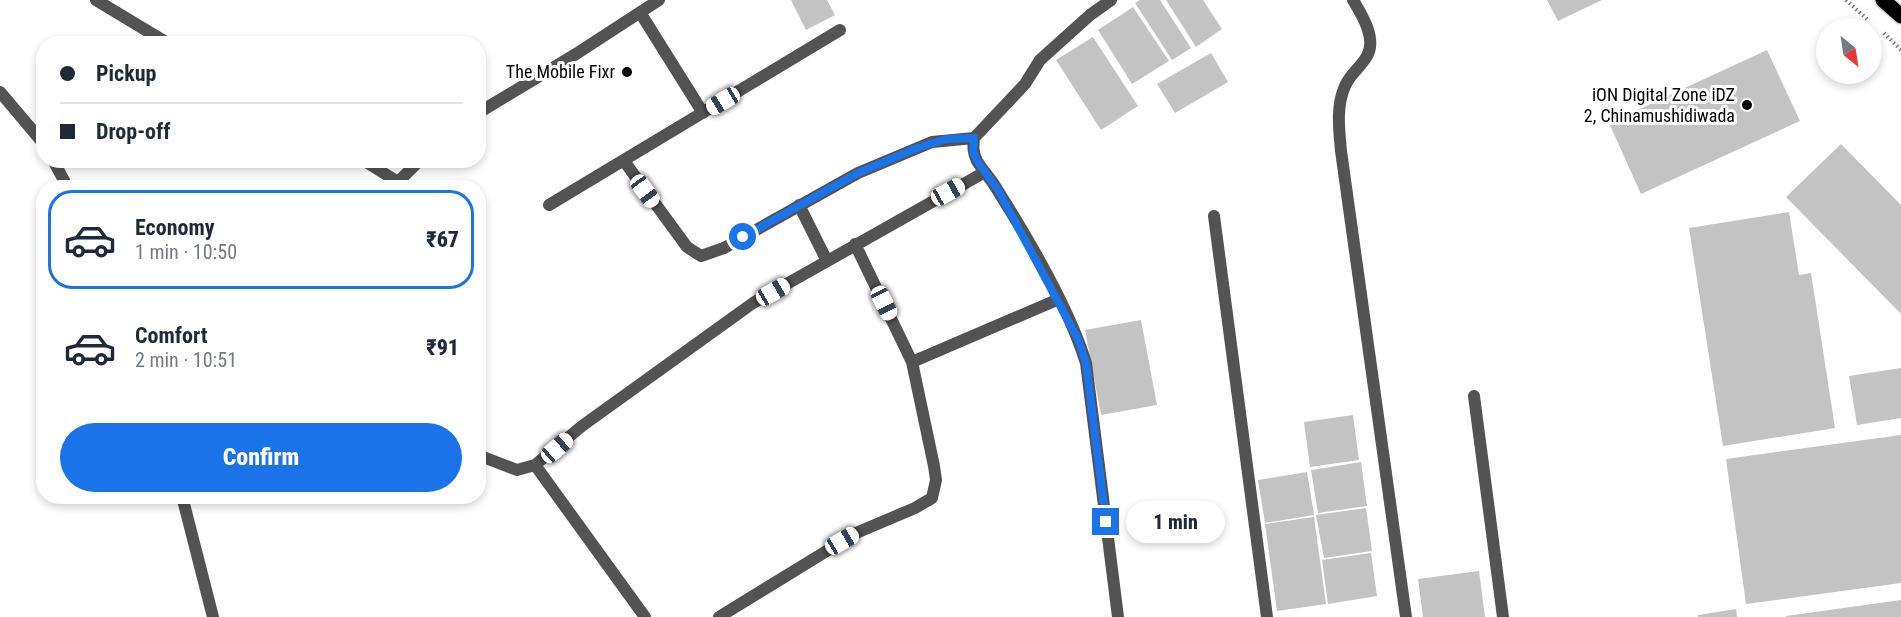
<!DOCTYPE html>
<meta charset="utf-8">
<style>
:root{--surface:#fff;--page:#f6f6f7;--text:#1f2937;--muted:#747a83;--line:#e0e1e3;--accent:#1a73e8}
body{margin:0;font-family:"Roboto Condensed",sans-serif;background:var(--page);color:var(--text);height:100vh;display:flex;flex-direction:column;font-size:22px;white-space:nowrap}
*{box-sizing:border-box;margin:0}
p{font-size:20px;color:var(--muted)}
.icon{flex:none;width:33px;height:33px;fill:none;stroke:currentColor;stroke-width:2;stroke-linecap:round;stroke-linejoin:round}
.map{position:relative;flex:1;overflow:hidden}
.drawer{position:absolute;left:36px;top:180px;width:450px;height:324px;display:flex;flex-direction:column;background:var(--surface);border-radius:24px;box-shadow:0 3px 9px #0003}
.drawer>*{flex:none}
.banner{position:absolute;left:36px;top:36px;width:450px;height:132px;border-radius:24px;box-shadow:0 3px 9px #0003;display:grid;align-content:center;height:132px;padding:0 24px;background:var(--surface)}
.needle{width:39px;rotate:150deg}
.fabs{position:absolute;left:1816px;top:18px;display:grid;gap:12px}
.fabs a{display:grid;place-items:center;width:66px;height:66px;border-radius:50%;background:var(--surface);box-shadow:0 3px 9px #0003;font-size:30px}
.end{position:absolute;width:27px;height:27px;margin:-14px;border:8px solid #1a73e8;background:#fff;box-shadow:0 0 0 3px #fff}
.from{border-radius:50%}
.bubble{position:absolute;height:42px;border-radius:21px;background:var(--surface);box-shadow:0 3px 9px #0003;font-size:20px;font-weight:800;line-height:42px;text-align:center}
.car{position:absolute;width:18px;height:36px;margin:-18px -9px;border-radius:8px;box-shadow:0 0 4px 2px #0007;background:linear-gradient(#fff 24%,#345 0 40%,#fff 0 76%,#345 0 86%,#fff 0)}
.banner b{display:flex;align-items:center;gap:21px;height:57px;font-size:22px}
.banner b+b{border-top:2px solid var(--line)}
.banner i{width:15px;height:15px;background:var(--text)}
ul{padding:10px 0 0;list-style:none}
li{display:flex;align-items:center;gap:18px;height:99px;margin:0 12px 9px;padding:0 12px;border:3px solid transparent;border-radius:24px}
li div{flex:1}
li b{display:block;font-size:22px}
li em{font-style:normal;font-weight:800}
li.active{border-color:var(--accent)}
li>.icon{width:54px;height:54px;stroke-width:1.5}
.primary-button{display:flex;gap:12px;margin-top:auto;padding:12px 24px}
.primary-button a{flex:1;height:69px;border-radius:36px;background:var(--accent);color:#fff;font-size:24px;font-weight:800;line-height:69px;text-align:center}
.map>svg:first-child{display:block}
.building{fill:#c3c3c3}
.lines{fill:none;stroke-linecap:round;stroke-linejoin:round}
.primary-casing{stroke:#dbdbdb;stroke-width:18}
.path{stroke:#757575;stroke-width:4;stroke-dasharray:1.5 3;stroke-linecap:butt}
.minor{stroke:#535353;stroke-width:12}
.primary{stroke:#000;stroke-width:15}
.route{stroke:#1a73e8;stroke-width:8}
.poi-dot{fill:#000;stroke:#fff;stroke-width:2}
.labels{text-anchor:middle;stroke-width:6;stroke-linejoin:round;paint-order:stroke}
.poi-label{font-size:18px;fill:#000;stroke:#fff;text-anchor:end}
</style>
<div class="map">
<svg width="1901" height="617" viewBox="0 0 1901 617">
<rect width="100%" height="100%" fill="#fff"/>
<path class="building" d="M791,0H827L835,15L806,30Z
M1140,0H1160L1191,48L1172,60L1135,3Z
M1166,0H1203L1222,29L1196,47Z
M1547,0H1602L1558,21Z
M1133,7L1169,61L1132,84L1098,30Z
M1093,37L1138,106L1101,130L1056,60Z
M1767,50L1800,121L1641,194L1609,123Z
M1211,53L1228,82L1175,113L1157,84Z
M1841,144L1901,205V314L1786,197Z
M1789,212L1799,275L1811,273L1835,428L1723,446L1689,228Z
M1141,320L1157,405L1101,415L1085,330Z
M1901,368V418L1857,425L1849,376Z
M1353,415L1359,460L1310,467L1304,422Z
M1901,435V583L1746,604L1726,459Z
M1361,462L1367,506L1318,513L1311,470Z
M1307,472L1314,515L1265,523L1258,480Z
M1366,508L1372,551L1324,558L1316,515Z
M1314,517L1326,604L1277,611L1265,524Z
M1371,553L1377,596L1328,604L1322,560Z
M1479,571L1485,617H1423L1418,579Z
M1901,600V617H1786V616Z
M1736,609L1737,617H1698V615Z"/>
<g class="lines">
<g class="primary-casing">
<path id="primary" d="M1883,0L1901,16"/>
</g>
<path class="path" d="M1846,0L1867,19
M1884,33L1901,50"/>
<path class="minor" d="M96,0L169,44
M1111,0L1090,15L1040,60L1025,84L974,138C973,147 973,153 977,161C983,171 992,180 998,191C1029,240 1069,308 1086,363L1118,617
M1353,0C1362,15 1377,39 1367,56C1361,67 1350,74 1345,86C1336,106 1339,129 1341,151L1406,617
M641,14L703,113
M0,92L44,144
M478,113L576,54L659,0
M53,160L68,188
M363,160L398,182
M624,161L687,247L701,256L724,248L858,173L932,142L974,138
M393,187L420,160
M549,205L840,30
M799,205L827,261
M1214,216L1267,617
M912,362L1059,299
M1474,396L1503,617
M478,455L517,470L535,465L582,426L753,303L985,172
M535,465L645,617
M182,496L213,617
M719,617L856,533L915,508L932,498L936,480L934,466L912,362L855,244"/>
<use href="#primary" class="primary"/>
</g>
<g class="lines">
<path class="route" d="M743,237L858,173L917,148L946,139L974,138L973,152L978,162L998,190L1078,339L1086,363L1106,522"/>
</g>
<g class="poi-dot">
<circle cx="627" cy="72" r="6"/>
<circle cx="1747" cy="105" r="6"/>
</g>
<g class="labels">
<g class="poi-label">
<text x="615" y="78">The Mobile Fixr</text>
<text x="1735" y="101">iON Digital Zone iDZ<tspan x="1735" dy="21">2, Chinamushidiwada</tspan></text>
</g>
</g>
</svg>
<div class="fabs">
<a><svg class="needle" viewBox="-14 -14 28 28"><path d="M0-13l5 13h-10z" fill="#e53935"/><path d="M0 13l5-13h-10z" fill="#747a83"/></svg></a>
</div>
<i class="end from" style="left:743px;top:237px"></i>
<i class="end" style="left:1106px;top:522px"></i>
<div class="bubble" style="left:1126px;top:501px;width:99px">1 min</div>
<i class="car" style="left:723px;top:101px;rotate:239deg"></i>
<i class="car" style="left:645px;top:191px;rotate:144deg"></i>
<i class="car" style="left:948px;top:192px;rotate:61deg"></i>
<i class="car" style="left:773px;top:292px;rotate:60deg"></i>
<i class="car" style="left:884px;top:303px;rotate:154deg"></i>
<i class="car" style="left:557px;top:448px;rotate:49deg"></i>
<i class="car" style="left:842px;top:541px;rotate:60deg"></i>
<div class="banner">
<b><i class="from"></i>Pickup</b>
<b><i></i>Drop-off</b>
</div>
<section class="drawer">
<ul>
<li class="active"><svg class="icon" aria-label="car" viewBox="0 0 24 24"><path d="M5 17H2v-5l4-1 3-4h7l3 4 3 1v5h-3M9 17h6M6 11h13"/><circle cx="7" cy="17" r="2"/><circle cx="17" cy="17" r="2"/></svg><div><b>Economy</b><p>1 min · 10:50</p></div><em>₹67</em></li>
<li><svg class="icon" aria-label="car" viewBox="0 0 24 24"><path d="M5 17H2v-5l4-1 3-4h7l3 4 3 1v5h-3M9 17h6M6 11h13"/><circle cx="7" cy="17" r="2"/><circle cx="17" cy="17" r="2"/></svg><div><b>Comfort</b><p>2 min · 10:51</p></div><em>₹91</em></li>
</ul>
<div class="primary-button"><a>Confirm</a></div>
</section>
</div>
